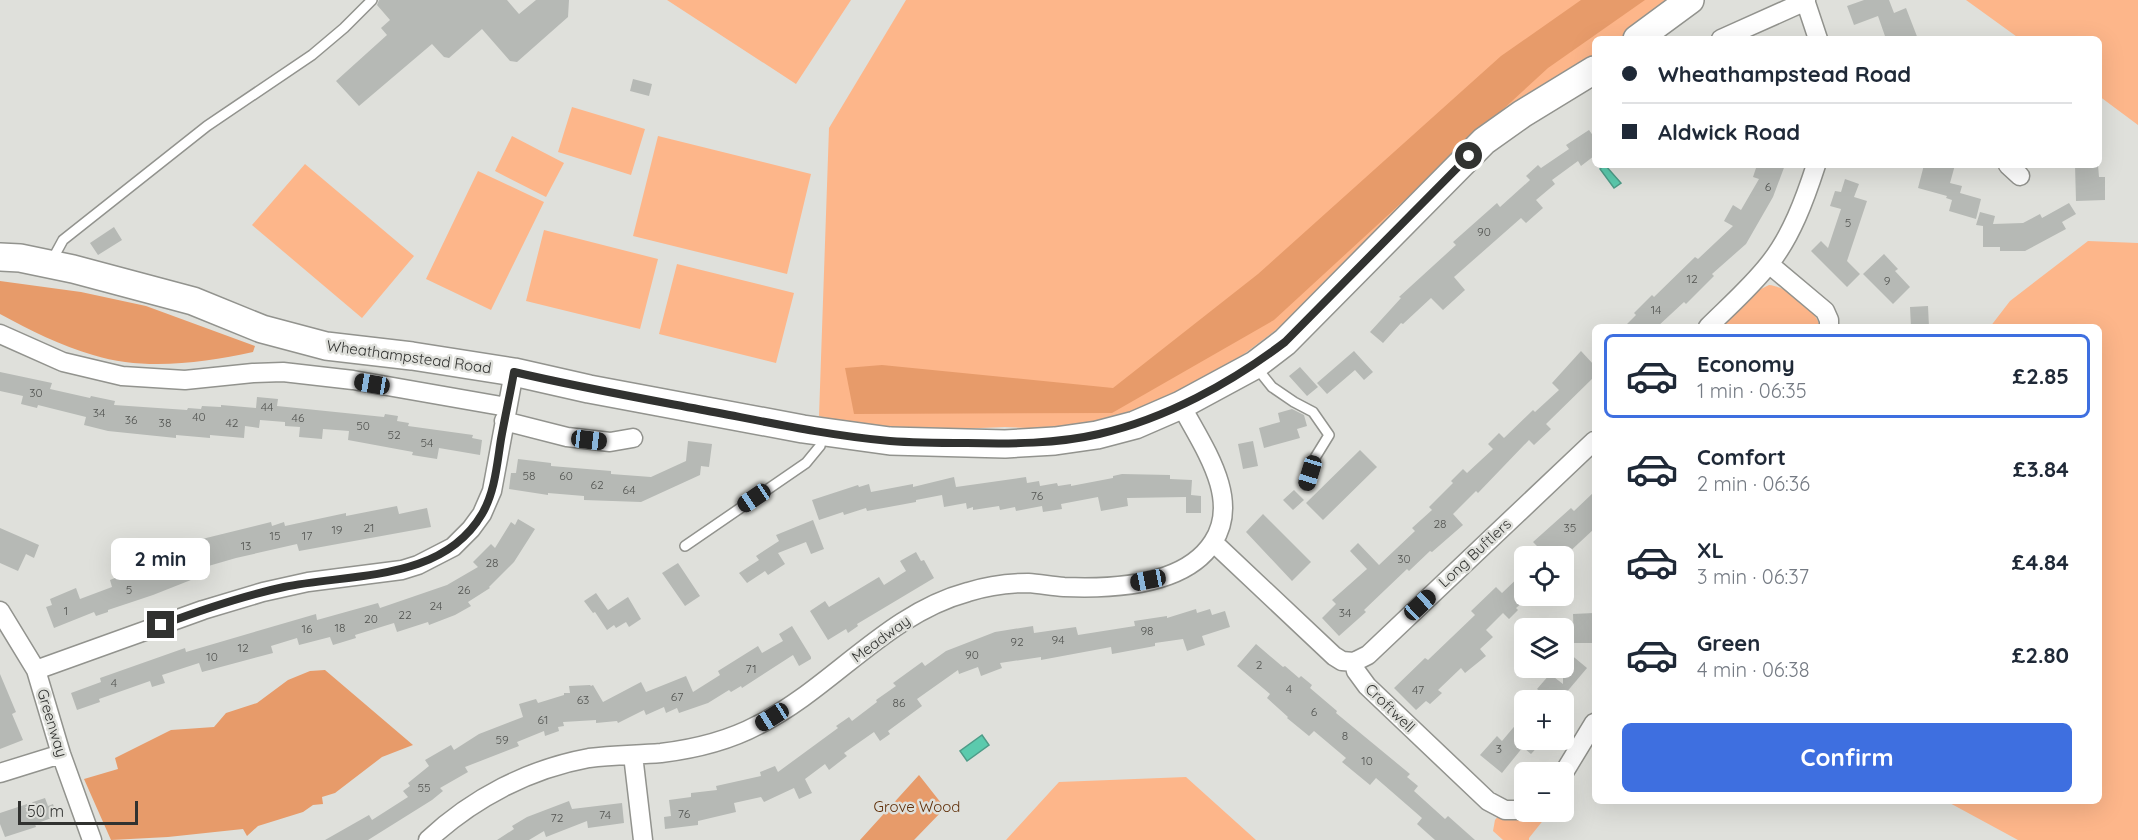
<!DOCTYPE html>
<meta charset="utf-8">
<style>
:root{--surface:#fff;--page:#f2f2f3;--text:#1f2937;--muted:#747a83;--line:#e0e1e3;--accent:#3e6fe0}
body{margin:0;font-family:Quicksand,sans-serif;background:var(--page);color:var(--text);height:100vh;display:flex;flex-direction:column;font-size:22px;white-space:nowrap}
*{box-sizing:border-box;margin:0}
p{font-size:20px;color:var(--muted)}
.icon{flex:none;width:33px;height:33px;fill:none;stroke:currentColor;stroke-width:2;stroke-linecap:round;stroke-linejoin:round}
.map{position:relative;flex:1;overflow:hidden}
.panel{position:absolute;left:1592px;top:324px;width:510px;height:480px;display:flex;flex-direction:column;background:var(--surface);border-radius:9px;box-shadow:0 6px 24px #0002}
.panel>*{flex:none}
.hud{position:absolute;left:1592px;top:36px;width:510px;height:132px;border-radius:9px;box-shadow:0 6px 24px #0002;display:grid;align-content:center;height:132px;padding:0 30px;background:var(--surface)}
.buttons{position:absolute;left:1514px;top:546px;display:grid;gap:12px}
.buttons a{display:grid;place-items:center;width:60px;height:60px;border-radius:9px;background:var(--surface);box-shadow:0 6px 24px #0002;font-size:30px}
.scale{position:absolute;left:18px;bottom:15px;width:120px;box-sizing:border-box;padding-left:6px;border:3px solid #313230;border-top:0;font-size:16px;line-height:21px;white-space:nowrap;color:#313230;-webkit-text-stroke:4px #dfe0db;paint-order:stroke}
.end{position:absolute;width:27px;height:27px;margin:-14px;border:8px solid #313230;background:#fff;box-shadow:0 0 0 3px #fff}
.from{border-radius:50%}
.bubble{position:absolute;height:42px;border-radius:9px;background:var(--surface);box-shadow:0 6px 24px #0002;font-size:20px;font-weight:800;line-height:42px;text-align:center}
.car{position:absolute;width:18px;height:36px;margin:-18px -9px;border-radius:8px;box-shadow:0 0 4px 2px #0007;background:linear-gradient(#222 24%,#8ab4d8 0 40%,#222 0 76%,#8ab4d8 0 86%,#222 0)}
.hud b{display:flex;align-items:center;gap:21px;height:57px;font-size:22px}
.hud b+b{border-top:2px solid var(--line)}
.hud i{width:15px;height:15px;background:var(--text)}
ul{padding:10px 0 0;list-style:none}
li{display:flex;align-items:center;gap:18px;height:84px;margin:0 12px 9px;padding:0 18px;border:3px solid transparent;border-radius:9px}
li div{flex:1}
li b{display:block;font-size:22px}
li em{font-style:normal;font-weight:800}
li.active{border-color:var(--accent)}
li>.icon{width:54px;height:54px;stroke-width:1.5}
.button{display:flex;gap:12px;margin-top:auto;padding:12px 30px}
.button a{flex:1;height:69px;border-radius:9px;background:var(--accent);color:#fff;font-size:24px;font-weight:800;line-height:69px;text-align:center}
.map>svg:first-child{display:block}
.green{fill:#fdb68a}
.forest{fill:#e79b6a}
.water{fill:#5bcaad;stroke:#4e9c88;stroke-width:1.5}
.building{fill:#b6b9b5}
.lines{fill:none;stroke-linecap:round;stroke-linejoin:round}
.lane-casing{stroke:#92938e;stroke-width:12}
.street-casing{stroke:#92938e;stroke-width:21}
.secondary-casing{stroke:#92938e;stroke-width:30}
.lane{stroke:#fff;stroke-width:9}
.street{stroke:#fff;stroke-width:18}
.secondary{stroke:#fff;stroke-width:27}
.route{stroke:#313230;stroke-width:8}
.labels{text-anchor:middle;stroke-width:5;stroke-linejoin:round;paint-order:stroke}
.number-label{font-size:12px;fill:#525451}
.street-label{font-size:15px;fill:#313230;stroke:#dfe0db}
.park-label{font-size:15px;fill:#60300a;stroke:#dfe0db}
</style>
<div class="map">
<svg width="2138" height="840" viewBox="0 0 2138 840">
<rect width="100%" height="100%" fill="#dfe0db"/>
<path class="green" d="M667,0H851L796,84Z
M906,0H1670L1619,39H1594V58L1456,150L1338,269L1300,312L1244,354L1162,401L1131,415L1069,430L1005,427L907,431L838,422L819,416L829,128Z
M1966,0H2138V125L2099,96L2098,39H2020Z
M572,107L645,129L631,175L558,152Z
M512,136L564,163L546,197L495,171Z
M658,136L811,174L787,274L633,236Z
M305,164L414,256L362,318L252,225Z
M478,171L544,202L491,310L426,279Z
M544,230L658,259L640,329L526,301Z
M2088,241L2138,243V840H2018L1946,801H2098V327H1990L2010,301Z
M677,264L794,293L776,363L659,334Z
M1769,285C1786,286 1817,310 1820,327H1719L1757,291Z
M1186,777L1256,840H1006L1059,782Z
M1537,812H1542L1545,818L1529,838V840H1503L1493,831L1495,820L1500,814H1531Z"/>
<path class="forest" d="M1581,0H1645L1548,68L1274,320L1112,413L854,414L845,368L882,365L1113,388L1258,274L1501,56Z
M0,281L81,292L146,306L255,346L253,352C201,363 145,371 93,355C61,346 30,330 0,314Z
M325,670L413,745L382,757L335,793L322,797L323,804L313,805L303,812L258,826L247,836L243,829L168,837L111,840L84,779L118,769L115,758L171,730L214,727L226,713L257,703L288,680L310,671Z
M919,775L945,808L914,840H860Z"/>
<path class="water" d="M1605,165L1621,183L1614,188L1600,169Z
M982,735L989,745L967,761L960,751Z"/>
<path class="building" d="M379,0H507L519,14L536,0H569L568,17L517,62L510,61L482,29L449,58L444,57L432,44L359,106L336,81L387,35L381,28L390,20L377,5Z
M1864,0H1889L1894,13L1906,8L1918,39H1886L1878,16L1854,25L1847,6Z
M633,79L652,84L649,96L630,91Z
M1589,130L1594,137V156L1581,166L1578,161L1552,180L1555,184L1536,200L1543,208L1526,223L1521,218L1454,277L1465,290L1443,310L1431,298L1403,324L1401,323L1383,343L1370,332L1401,298L1399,297L1456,245L1453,242L1497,203L1500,207L1530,180L1526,176L1538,165L1541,168L1569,149L1566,145Z
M1757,165H1785L1773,197L1746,244L1712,274L1714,276L1686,304L1684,302L1657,327H1624L1636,315L1634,313L1652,295L1654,297L1695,257L1698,259L1733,226L1724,221L1733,205L1741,210L1759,179L1753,177Z
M1924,165H1955L1950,183L1962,186L1960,193L1981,199L1976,219L1949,211L1952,200L1946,198L1947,196L1918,188Z
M2075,165H2098L2099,177H2105V200L2076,201Z
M1845,179L1859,184L1854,197L1867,201L1847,261L1860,274L1847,287L1811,251L1821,241L1828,248L1841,209L1830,206L1835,191L1841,192Z
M2069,203L2076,214L2062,222L2066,229L2025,251H2000V247H1983V226L1976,225L1980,212L1995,216L1993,224L2023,223L2040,214L2042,218Z
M114,227L122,240L98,255L90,243Z
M1884,254L1898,269L1895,271L1910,287L1893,304L1863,274Z
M1928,306L1929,327H1911L1910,307Z
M1354,351L1373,372L1364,380L1355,370L1327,394L1317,383Z
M1581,351L1594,365V377L1546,424L1551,429L1534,445L1529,440L1478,493L1476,491L1453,514L1463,525L1432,552L1430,551L1409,571L1407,569L1364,610L1366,612L1339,636L1322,618L1336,604L1332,600L1367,569L1350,551L1358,543L1379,565L1415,531L1412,528L1432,510L1429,507L1453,483L1451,481L1463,469L1467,473L1493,449L1488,444L1499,433L1504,438L1533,410L1535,412L1559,390L1552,383Z
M1300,367L1318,387L1307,396L1289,376Z
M0,372L52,383L50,389L90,398L91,396L115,401L114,405L187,410L188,408L201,409L202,406L221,407V405L256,408L257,397L278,399L277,406L384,417L385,414L398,416L397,421L409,423L408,426L473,435L472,438L482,440L480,455L439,448L437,459L412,455L413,452L348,440L349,431L323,429L322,439L299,437L300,427L285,426V422L260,420L259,428L245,426L244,438L210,435V438L176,435V438L108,431L84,425L86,417L38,405L37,408L21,404L23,396L0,391Z
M1292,409L1304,415L1307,426L1297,429L1300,438L1264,448L1259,428L1280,422L1278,413Z
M688,441L712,444L709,467L701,466L700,475L641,502L584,500V496L548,493V495L509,489L511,473H516L518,459L551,463V466L611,471V474L651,477L686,461Z
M1253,441L1258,466L1243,469L1238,444Z
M1360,450L1377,467L1323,520L1306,503Z
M1122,474L1170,475V479L1192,480L1191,495L1201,496V513H1186V497L1127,498L1128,506L1101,511L1098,497L1061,504L1062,509L1043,512L1042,506L1016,511L1015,507L1000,510L999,506L973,510V507L967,509L966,503L944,507L942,495L916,500V502L867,511L866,508L844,515L843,512L819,520L812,500L858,485L859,487L869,484L871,492L913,484V487L954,477L956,487L1026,477L1027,483L1039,481L1040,486L1057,483L1058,486L1071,484V486L1113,478V476Z
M1294,490L1304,500L1293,510L1283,500Z
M1594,492V529L1565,556H1529L1539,548L1533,542L1571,508L1574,511Z
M397,506L399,514L427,508L431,527L299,551L297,544L236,558L198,569L201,576L153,595L108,610V612L96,616L94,612L54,628L46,607L52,605L50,599L76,588L80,599L112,587L110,580L163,559L164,560L200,546L198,540L271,522L272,526L284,522L285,526L346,513V516Z
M1263,514L1311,562L1292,581L1246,532Z
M518,519L535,529L514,562L489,587L490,588L468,602L471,606L455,615L429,625L428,622L397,632L394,623L355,635L356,638L333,645L330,637L299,645L297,638L271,646L273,653L202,672L199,663L162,675L165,683L152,687L150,681L99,699L100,702L77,710L71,693L101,682L100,678L185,648L186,652L316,614L317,620L378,603L380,608L447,585L478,567L473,562L491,544L495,548L511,522L515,525Z
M813,520L824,549L811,554L806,542L778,553L785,564L768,575L765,571L747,583L739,573L759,560L756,556L779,541L776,535Z
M0,528L39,545L34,558L26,554L18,571L0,563Z
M916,552L921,561L924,560L934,578L857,624L858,626L848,633L846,629L828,640L810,611L825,601L829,607L879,577L884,585L906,571L900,561Z
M678,563L700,596L685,606L662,573Z
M1524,572V596H1530L1516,608L1518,610L1509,619L1503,613L1486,630L1493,637L1480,649L1486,656L1465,673L1461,668L1438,690L1442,693L1430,704L1426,701L1416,710L1394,688L1425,658L1428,660L1475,615L1471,611L1496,587L1502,593Z
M596,593L608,610L628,597L641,619L629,627L626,622L616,628L614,625L607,630L595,612L593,613L584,601Z
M1196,609L1197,613L1210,609L1212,615L1225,611L1230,627L1202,636L1205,645L1187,651L1183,639L1155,643V646L1112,654L1111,647L1041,660V657L1000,663L1002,668L981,676L978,667L959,674L958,670L917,699L922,706L888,731L890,734L880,741L874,732L844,753L847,756L829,770L825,764L805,779L812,793L799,799L794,788L764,802L761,797L734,803L736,812L698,821V825L665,829L664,817L671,816L669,800L691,797V793L717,790L716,786L761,776L760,772L775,766L778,772L838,728L836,726L849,717L852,721L877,702L876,700L896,686L893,683L922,662L925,666L946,651L995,632L1033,626L1034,633L1076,627L1078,635L1135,626L1134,621L1167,616V618Z
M1594,613V643H1574L1573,614Z
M792,626L811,657V659L799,666L793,655L742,688L741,686L731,692L729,690L708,703L679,713L677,708L666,713L664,707L646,715L644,710L618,723L617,721L596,723V720L563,722L564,726L558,727L559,731L545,736L544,731L517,742L519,746L465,767L468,772L440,788L443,791L432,800L368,840H325L369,815L372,820L408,797L403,791L410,786L408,783L429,766L425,760L451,745L454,750L479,734L523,717L519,704L536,699L538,703L564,695V693H570L569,686L590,685L591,686L593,685L603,702L641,682L646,692L686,676L693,692L720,675L718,671L758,646L762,653L783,641L779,634Z
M1256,644L1283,667L1285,666L1299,678L1301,676L1312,685L1310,688L1337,711L1336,713L1410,774L1407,777L1418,786L1414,791L1445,819L1448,816L1475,840H1435L1417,824L1422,818L1376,778L1370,785L1342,762L1346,758L1314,731L1309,736L1287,718L1288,717L1267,698L1270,694L1237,666Z
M1563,648L1587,668L1560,700H1541L1545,695L1537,689L1550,674L1563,684Z
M0,674L16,712L12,714L23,740L0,749Z
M1524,715V740H1544L1531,754L1523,747L1502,773L1480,755L1497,736L1502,741Z
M45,798L48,806L53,804L57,816L35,824L36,827L5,837L0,824V813Z
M569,801L572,809L622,803L624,823L588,828L587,821L546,837L544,831L529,840H497L514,829L512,826L527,817Z"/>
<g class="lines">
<g class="lane-casing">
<path id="lane" d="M51,262L63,240L207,126L312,55L344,28L372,0
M1256,367L1272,387L1294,402L1313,412L1329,435L1313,461L1306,485
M685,546L806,463L820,446L823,434"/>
</g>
<g class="street-casing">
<path id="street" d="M1805,0L1818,39
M1721,39L1806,1
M2008,165L2020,176
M1769,264L1825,311L1829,320V327
M1708,327C1728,307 1751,287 1769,264C1791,237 1805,199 1816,165
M0,334L63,362L122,376L185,380L253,373L283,372L353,380L507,407
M504,421L567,437L610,442L633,438
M1213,542L1334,656L1342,661L1354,662L1356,671L1367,686L1488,801L1505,810H1524
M0,611L36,670L61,754L92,840
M1354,662L1368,655L1594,441
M36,670L203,610L263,592L308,582L402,570L418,565L453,547L471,529L482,514L492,491L514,372
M633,755L643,840
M0,773L61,754
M1563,774L1594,723
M428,840C473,798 529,769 589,758C613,755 637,755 661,753C694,749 728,741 758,725C832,688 886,614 968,592C987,586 1008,583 1028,583C1040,584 1052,586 1064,587C1111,589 1185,586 1213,542C1242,498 1201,444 1181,405"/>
</g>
<g class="secondary-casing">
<path id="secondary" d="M1637,39L1690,0
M0,257L20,258L73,269L193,301L262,329L326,346L412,356L514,372L589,389L803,429L890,441L1005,444L1055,441L1097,435L1135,425L1181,405L1255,365L1285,342L1484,141L1522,114L1594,70"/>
</g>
<use href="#lane" class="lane"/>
<use href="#street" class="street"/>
<use href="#secondary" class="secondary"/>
</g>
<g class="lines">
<path class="route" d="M161,625C201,610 242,596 284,587C352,573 442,582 482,514C495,492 497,464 501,439C505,417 510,394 514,372C582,388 651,400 719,413C776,424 833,436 890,441C916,443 942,443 967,443C1011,444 1056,444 1099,434C1165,419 1231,383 1285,342L1469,156"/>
</g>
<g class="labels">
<g class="number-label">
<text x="1768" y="191">6</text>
<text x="1848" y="227">5</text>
<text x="1484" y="236">90</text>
<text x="1692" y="283">12</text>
<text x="1887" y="285">9</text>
<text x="1656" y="314">14</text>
<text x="36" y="397">30</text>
<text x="267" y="411">44</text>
<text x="99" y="417">34</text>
<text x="199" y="421">40</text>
<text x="298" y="422">46</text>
<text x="131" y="424">36</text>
<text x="165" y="427">38</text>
<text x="232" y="427">42</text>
<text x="363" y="430">50</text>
<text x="394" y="439">52</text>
<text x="427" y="447">54</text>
<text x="529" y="480">58</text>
<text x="566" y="480">60</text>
<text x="597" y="489">62</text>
<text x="629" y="494">64</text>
<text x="1037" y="500">76</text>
<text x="1440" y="528">28</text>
<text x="369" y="532">21</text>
<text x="1570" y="532">35</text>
<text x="337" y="534">19</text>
<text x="275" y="540">15</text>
<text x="307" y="540">17</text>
<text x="246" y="550">13</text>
<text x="1404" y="563">30</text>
<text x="492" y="567">28</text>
<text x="129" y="594">5</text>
<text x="464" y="594">26</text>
<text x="436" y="610">24</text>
<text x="66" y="615">1</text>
<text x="1345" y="617">34</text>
<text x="405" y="619">22</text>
<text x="371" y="623">20</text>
<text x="340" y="632">18</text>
<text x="307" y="633">16</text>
<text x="1147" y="635">98</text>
<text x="1058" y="644">94</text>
<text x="1017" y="646">92</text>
<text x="243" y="652">12</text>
<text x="972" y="659">90</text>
<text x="212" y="661">10</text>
<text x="1259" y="669">2</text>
<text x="751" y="673">71</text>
<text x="114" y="687">4</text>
<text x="1289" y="693">4</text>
<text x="1418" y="694">47</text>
<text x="677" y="701">67</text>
<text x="583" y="704">63</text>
<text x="899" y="707">86</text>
<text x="1314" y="716">6</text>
<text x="543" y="724">61</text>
<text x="1345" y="740">8</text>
<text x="502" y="744">59</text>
<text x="1499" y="753">3</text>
<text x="1367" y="765">10</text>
<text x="424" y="792">55</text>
<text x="684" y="818">76</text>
<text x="605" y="819">74</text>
<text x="557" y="822">72</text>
</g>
<g class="street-label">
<text transform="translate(409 357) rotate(8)" y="5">Wheathampstead Road</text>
<text transform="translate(1475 553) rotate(-43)" y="5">Long Buftlers</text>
<text transform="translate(881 639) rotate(-36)" y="5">Meadway</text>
<text transform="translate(1390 708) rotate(44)" y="5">Croftwell</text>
<text transform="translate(52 723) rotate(73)" y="5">Greenway</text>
</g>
<g class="park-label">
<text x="917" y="812">Grove Wood</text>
</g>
</g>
</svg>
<div class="buttons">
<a><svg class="icon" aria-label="locate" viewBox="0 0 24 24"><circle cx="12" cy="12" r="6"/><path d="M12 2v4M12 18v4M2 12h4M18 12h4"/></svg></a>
<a><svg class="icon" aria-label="layers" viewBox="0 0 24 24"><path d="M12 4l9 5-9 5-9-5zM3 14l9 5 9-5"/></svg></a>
<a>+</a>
<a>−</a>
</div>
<div class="scale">50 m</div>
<i class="end from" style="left:1469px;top:156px"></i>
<i class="end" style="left:161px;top:625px"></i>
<div class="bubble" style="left:111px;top:538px;width:99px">2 min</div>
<i class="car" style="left:372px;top:384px;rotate:280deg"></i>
<i class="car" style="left:589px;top:440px;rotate:97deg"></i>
<i class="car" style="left:1310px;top:473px;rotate:197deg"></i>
<i class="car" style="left:754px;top:498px;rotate:236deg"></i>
<i class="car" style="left:1148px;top:580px;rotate:259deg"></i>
<i class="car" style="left:1420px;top:605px;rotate:47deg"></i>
<i class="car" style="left:772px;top:717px;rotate:238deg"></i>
<div class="hud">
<b><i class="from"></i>Wheathampstead Road</b>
<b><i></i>Aldwick Road</b>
</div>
<section class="panel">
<ul>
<li class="active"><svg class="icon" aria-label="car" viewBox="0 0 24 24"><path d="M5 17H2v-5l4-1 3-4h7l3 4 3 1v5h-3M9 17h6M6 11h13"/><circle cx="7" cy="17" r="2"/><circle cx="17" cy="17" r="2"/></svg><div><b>Economy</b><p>1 min · 06:35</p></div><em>£2.85</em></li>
<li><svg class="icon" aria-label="car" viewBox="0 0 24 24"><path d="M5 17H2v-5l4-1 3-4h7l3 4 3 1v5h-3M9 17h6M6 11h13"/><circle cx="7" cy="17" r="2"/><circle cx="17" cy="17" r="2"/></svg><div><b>Comfort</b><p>2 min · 06:36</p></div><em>£3.84</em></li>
<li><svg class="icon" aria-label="car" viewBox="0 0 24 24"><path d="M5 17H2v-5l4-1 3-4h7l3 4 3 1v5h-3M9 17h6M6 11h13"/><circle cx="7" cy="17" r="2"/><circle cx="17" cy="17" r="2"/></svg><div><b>XL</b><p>3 min · 06:37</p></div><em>£4.84</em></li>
<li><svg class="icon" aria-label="car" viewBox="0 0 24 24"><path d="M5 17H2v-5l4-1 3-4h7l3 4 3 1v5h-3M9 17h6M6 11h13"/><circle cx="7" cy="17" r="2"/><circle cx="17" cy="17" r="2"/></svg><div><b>Green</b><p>4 min · 06:38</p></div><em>£2.80</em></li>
</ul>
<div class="button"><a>Confirm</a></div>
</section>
</div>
